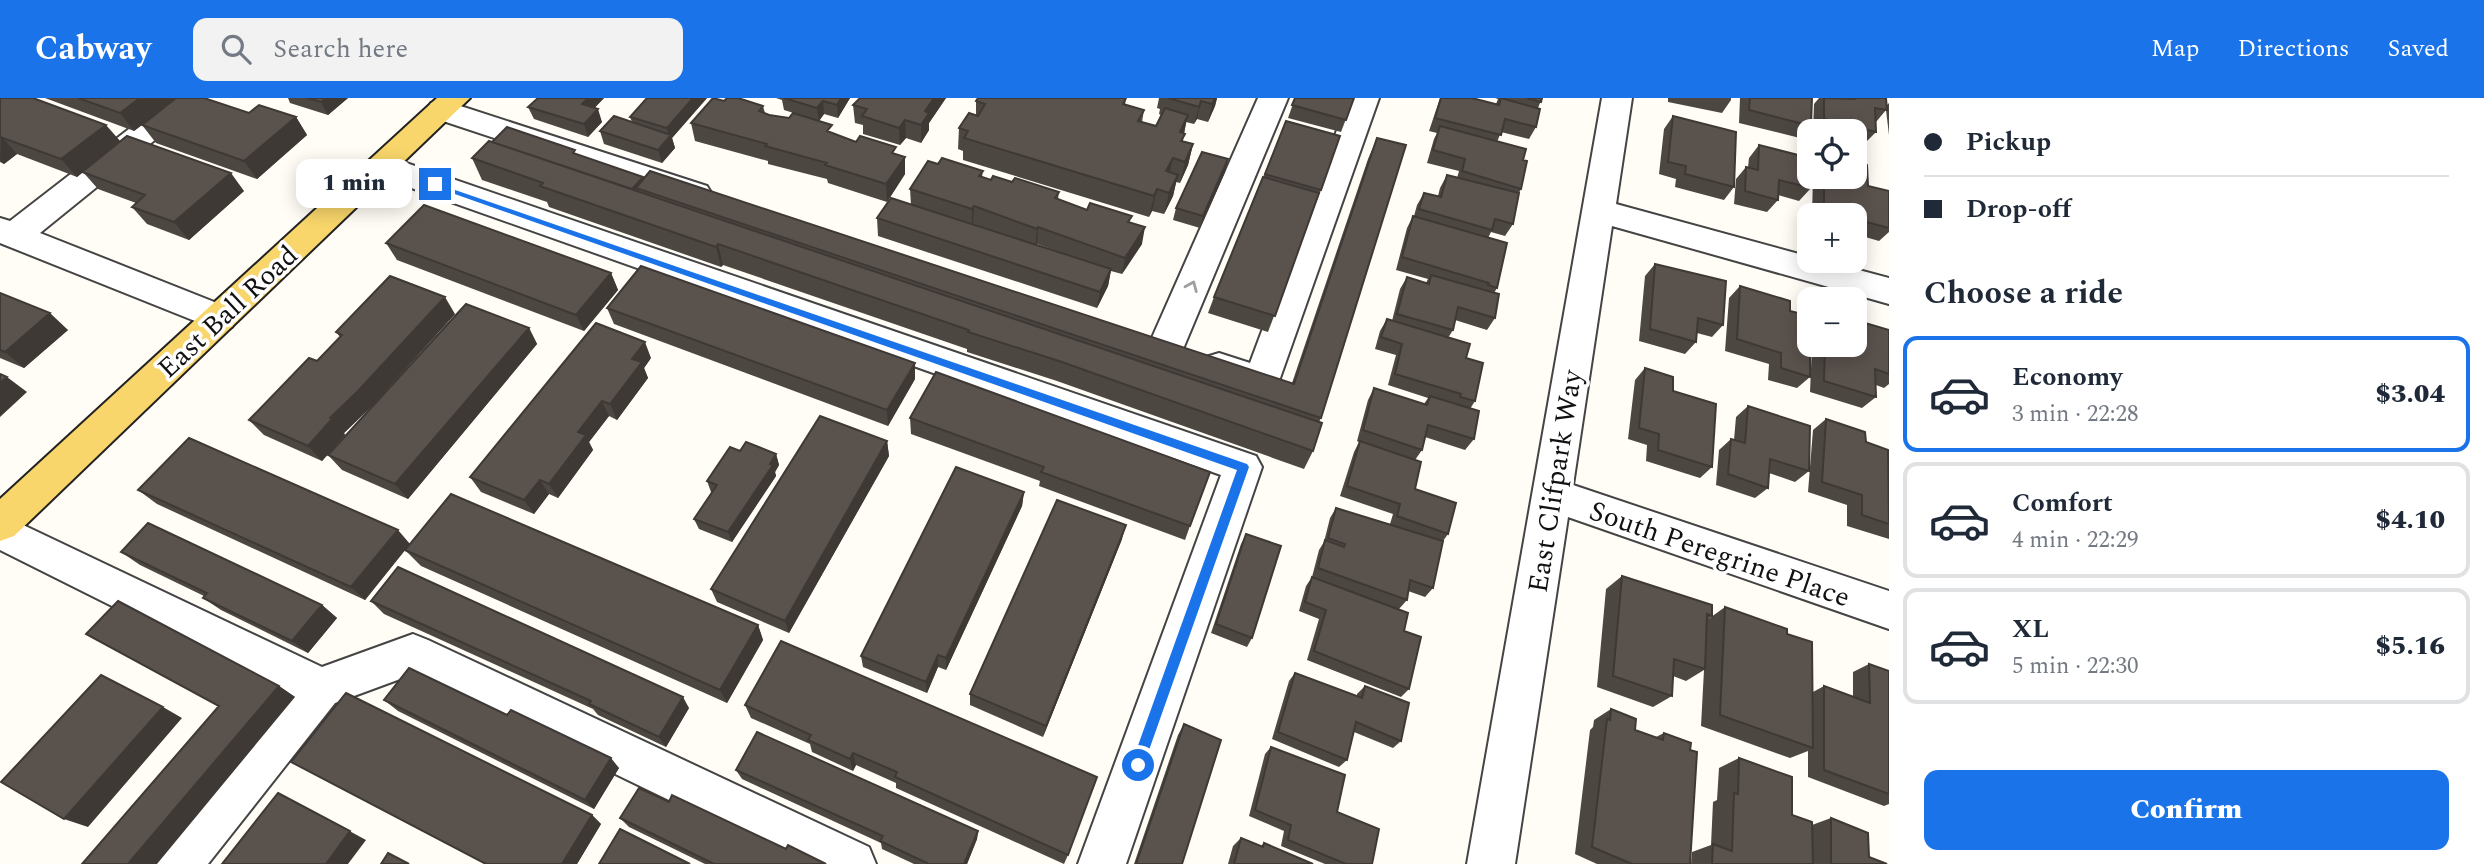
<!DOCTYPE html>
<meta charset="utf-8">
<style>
:root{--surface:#fff;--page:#f2f2f3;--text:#1f2937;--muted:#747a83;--line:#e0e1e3;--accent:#1a73e8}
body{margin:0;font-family:Spectral,serif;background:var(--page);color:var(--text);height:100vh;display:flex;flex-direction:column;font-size:26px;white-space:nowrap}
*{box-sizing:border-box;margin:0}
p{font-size:23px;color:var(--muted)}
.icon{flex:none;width:38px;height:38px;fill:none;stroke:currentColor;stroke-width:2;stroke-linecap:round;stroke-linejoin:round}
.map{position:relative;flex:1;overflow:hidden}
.panel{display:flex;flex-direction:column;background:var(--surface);width:595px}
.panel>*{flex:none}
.guide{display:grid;align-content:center;height:154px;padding:0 35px;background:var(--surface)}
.fabs{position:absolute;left:1797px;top:21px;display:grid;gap:14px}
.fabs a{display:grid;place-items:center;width:70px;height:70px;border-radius:14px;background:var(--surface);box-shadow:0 4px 18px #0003;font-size:35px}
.end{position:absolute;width:32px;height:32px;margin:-16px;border:9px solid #1a73e8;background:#fff;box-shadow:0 0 0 4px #fff}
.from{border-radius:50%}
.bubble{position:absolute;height:49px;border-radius:14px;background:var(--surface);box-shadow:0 4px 18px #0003;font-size:23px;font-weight:800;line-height:49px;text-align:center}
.guide b{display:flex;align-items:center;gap:24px;height:66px;font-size:26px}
.guide b+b{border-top:2px solid var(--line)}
.guide i{width:18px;height:18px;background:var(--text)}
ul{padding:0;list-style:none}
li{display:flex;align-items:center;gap:21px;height:116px;margin:0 14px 10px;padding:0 21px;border:4px solid var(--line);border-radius:14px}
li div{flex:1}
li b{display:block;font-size:26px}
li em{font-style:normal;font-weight:800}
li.current{border-color:var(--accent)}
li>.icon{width:63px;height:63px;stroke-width:1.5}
h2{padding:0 35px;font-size:32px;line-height:84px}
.cta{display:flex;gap:14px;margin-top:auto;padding:14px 35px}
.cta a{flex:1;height:80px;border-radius:14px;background:var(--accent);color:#fff;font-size:28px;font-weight:800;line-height:80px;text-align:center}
header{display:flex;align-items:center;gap:42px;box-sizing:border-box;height:98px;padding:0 35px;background:var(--accent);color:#fff}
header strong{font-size:33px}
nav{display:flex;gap:38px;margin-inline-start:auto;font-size:24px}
.search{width:490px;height:63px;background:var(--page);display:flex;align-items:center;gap:18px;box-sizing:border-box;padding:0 24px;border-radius:14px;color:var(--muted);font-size:26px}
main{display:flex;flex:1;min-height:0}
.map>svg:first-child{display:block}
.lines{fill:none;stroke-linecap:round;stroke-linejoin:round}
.minor-casing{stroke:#444;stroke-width:4}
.major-casing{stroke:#222;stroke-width:4}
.minor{fill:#fff;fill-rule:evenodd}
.major{fill:#f9d66b;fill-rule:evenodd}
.wall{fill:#4d4742;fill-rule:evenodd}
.shaded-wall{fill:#3f3936}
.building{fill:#5a524d;stroke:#3f3936;stroke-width:2}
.oneway{stroke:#a0a0a0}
.route{fill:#1a73e8}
.labels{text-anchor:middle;stroke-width:7;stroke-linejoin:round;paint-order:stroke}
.street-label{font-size:28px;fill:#111;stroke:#fff}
</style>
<header>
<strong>Cabway</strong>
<div class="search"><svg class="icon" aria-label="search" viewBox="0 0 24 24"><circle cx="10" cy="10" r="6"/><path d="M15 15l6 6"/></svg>Search here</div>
<nav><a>Map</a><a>Directions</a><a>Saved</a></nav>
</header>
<main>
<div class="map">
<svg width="1889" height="766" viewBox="0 0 1889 766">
<rect width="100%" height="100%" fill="#fffdf5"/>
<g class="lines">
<g class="minor-casing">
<path id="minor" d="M169,0H203L198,7L40,135L232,211L237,220L232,229L220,233L0,145V120L10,123Z
M1258,0H1288L1183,251L1178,261L1165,265L1152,261L1147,251Z
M1349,0H1379L1279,283L1274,293L1261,297L1206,279L1201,269L1206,259L1219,255L1250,265Z
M1602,0H1632L1616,106L1810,159V163H1825L1889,180V206L1612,128L1573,387L1889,493V531L1568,419L1515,766H1467Z
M442,2L707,88L712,96L707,104L696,107L431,19L427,12L431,5Z
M383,57L1256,358L1262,369L1126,766H1078L1221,377L372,76L367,68L372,60Z
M0,416L322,569L413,536L428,542L869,749L876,766H801L411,577L335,605L208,766H154L161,749L288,596L0,452Z"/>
</g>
<g class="major-casing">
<path id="major" d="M437,0H470L14,438L0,443V401Z"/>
</g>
<use href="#minor" class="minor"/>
<use href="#major" class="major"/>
</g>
<path class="wall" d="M0,0L120,44L244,93L189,142L147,126L132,109L136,105L98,91L83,74L77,79L17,56L4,66L0,64Z
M45,0H204L249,15L296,19L307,37L257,81L156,45L142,27L134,33Z
M288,0H348L328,17L290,5Z
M604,0L594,10L602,24L588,39L534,21L528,9Z
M707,0L672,40L675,50L662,65L604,46L600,33L632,24L630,19Z
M776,0H850L838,20L824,16L819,23L784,12L782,2Z
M860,0H946L929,25V32L921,45L906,40L900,47L863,36V27L855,25L853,7Z
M1126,0L1125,7L1144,12L1142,24L1156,28L1161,17L1159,16L1160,11L1157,10L1159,0H1217L1215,8L1208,24L1197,21L1194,26L1186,24L1183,43L1193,46L1188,67L1180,85L1176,84L1173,98L1164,116L1152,113L1149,119L963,62V53L958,51L959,30L976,17V3Z
M1295,0H1354L1341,34L1288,20Z
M1440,0H1472L1496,6L1498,1L1495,0H1542L1538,10L1536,29L1529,41L1501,34L1497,44L1523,62L1521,91L1519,95L1513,126L1505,138L1491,134L1488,140L1497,190L1494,195L1495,220L1487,232L1455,222L1453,232L1448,240L1466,260L1475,303L1470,311L1474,341L1465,352L1425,339L1422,352L1415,362V391L1448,436L1443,443L1433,490L1425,499L1408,493L1407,502L1399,511L1404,533L1409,591L1401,599L1307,562L1319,521L1299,513L1306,488L1312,479L1319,452L1324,444L1330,420L1336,410L1390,426L1393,416L1340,398L1354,354L1359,344L1357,343L1368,302L1374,290L1424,306L1428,300L1388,287L1396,257L1375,251L1380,233L1387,221L1392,223L1400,191L1407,179L1426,185L1428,181L1396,172L1407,130L1413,118H1414L1417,107L1424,95L1438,98L1440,90L1447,77L1457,80L1459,73L1427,65L1434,41L1437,35L1429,33Z
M1668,0H1731V2L1722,15L1668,4Z
M1740,0H1812L1811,28L1800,40L1739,25Z
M1819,0H1886V8L1889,5V37L1886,12L1876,24V34L1864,46L1855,44V33H1813L1814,6Z
M724,3L763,8L765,15L833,35L856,44L905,59V76L887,104L828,85L827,81L768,66V63L695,43L691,25Z
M1673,18L1734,89L1724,102L1675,89L1676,81L1659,76L1664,31Z
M1286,23L1321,92L1268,234L1208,215L1214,199Z
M1377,40L1321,320L1319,324L1313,353L1304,371L1057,283L967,254V251L723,167L721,169L549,109L547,104L482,82L472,60L577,56L644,81L1292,285L1368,61Z
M1759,47L1811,90L1799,103L1778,97V102L1767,114L1734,106L1736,81L1746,69H1748L1749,60Z
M1228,61L1225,74L1200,130L1173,122L1176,110Z
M938,66L983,73L982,79L991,82L1012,84L1059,94L1058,101L1087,112L1131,125L1142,146L1122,176L1111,173L1108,188L1097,210L878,138L877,120L911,107L910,91ZM1037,146L1073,159L1036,147Z
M1813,79H1855L1868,88L1889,93V134L1879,143L1855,136V117H1812Z
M386,145L611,175L618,192L584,233L397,162Z
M1655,166L1723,227L1712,239L1697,235L1696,244L1685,256L1639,243L1645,178Z
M1740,188L1790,213L1810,279L1797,290L1768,282L1769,266L1725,253L1729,200Z
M0,195L68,232L24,270L0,260Z
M607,210L915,281L888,328L614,226Z
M455,216L371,309L344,335L345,337L322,363L264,337L249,322L317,263L340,239L336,234Z
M529,230L537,246L408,401L342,372L328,357Z
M1889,232V286L1884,290L1876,287V299L1862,310L1810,294L1812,247H1855Z
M651,260L644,270L648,280L617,322L609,318L589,344L593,352L558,400L549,396L534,416L481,394L470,379Z
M1645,270L1673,293L1712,369L1700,380L1646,363L1647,347L1628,341L1635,282Z
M936,274L1190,428L1185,442L1039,388L1040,383L911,336L910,320Z
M1748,308L1809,373L1795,384L1769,375L1768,390L1755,400L1716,387L1719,352L1731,341L1734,342L1736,319Z
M1826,321L1866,344L1889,390V441L1847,428V407L1808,394L1813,332Z
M887,343L889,358L789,535L717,504L711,491Z
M740,353L776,356L779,367L775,374L776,378L732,444L699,431L694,421L712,394H711L707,383Z
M138,392L410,446L758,527L763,542L727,605L421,468L405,452L365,502L157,406Z
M1024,394L1022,408L946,572L938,569L927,595L863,569L861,558Z
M1246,436L1252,540L1247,549L1211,535L1241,446Z
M1122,441L1043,639L970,607V596Z
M121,454L322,507L337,520L308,555L221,512L203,500L204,498L140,467Z
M1622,478L1712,518L1707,522L1725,509L1787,536L1813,594L1824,588L1853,599V574L1869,566L1889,573V706L1884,708L1808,679V653L1790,660L1701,628L1704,572L1686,583L1673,578L1672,598L1653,609L1597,589L1606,491Z
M371,503L689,610L666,649L598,617L593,611L384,516Z
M86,536L279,588L295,599L218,608Z
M781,543L1068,757L1064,766L896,690V685L856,667L853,673L812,654L810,646L751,620L745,607Z
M1295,575L1357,598V596L1365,588L1401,643L1393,650L1354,634L1347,662L1339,669L1272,641L1289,583Z
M384,602L507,617L619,670L594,711L398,613Z
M1611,611L1635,632L1656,639L1664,635L1690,766H1597L1575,756L1590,632L1593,629L1594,622Z
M1184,626L1182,766H1134L1178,637Z
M1271,649L1337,714L1372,766H1325L1281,748L1284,733L1249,718L1265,656Z
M1739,660L1792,717L1812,727L1831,720L1869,759L1887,766H1691L1692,754L1711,747L1713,704L1717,702L1719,670Z
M291,664L592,717L601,726L577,766H485Z
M736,672L978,733L977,741L967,766H914L882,751L881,745L742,681Z
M669,704L786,751L826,766H705L629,729L620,720Z
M1241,740L1261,748L1264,745L1313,766H1228L1233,748Z"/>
<path class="shaded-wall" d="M140,0H177L134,33L120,15Z
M326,0H348L328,17L321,4Z
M588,0H604L586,19L582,6Z
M693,0H707L672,40L675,50L662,65L658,52L669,40L667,30Z
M841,0H850L838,20L837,7Z
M934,0H946L929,25V32L921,45V27L925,13Z
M1215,0H1217L1215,8L1208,24L1212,6Z
M823,3L824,16L819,23L817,10Z
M1201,3L1197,21L1194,26L1199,9Z
M598,11L602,24L588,39L584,26Z
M1188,17L1183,39L1180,34Z
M296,19L307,37L257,81L244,63Z
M905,22L906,40L900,47L899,30Z
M106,27L121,44L77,79L61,61Z
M1,38L17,56L4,66L0,62Z
M1193,46L1188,67L1180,85L1185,64Z
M905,59V76L887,104L886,86Z
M1173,60L1168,82L1161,94L1166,73Z
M1228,61L1225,74L1200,130L1203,118Z
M231,75L244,93L189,142L174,124Z
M1178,77L1173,98L1164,116L1169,95Z
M643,79L647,91L636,90L639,100L629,95Z
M1157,91L1152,113L1149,119L1154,98Z
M974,108L973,126L972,128V111Z
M1038,129L1037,146L1035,149L1037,131Z
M1145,129L1142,146L1122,176L1125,160Z
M718,146L723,167L721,169L716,149Z
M1111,171L1108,188L1097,210L1100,194Z
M611,175L618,192L584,233L576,217Z
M445,199L455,216L371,309L344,335L345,337L322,363L308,348L330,320Z
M50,215L68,232L24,270L5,254Z
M529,230L537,246L408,401L395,386Z
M645,244L651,260L644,270L648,280L617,322L610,306L632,261Z
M915,265V281L888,328L887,312Z
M7,279L27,294L0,319V285Z
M602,303L609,318L589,344L593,352L558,400L549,386L578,334Z
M887,343L889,358L789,535L785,523Z
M776,356L779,367L775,374L776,378L732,444L728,434Z
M540,382L549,396L534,416L524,402Z
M1024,394L1022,408L946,572V560Z
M1126,427L1122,441L1043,639L1046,628Z
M398,432L410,446L365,502L351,489Z
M322,507L337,520L308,555L292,543Z
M758,527L763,542L727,605L720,592Z
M938,557V569L927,595L926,584Z
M279,588L295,599L157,766H128Z
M683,599L689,610L666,649L659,639Z
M163,609L182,620L88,729L64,721Z
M853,655L856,667L853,673L850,661Z
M611,660L619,670L594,711L585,702Z
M296,704L366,742L348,766H326Z
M592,717L601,726L577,766H562Z
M978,733L977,741L967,766H964Z"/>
<path class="building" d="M0,0H33L106,27L61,61L0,39Z
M78,0H140L120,15Z
M176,0H204L249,15L259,7L296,19L244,63L142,27Z
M307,0H326L321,4Z
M538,0H588L582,6L598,11L584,26L528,9Z
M647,0H693L667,30L630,19Z
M713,0L724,3L727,0H738L763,8L759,13L769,17L789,20L793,15L832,27L827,33L856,44L860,38L896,49L892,55L905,59L886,86L825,67L827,65L765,48L767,46L691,25Z
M784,0H841L837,7L823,3L817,10Z
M860,0H934L925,13L929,15L921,27L905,22L899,30L862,18L867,11L853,7Z
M978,0H1126L1123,6L1144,12L1138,23L1156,28L1165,10L1188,17L1180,34L1185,36L1181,43L1193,46L1185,64L1173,60L1166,73L1178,77L1169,95L1157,91L1154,98L964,40L968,33L959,30L969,15L978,18L985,6L976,3Z
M1168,0H1215L1212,6L1201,3L1199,9Z
M1295,0H1354L1346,22L1292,7Z
M1441,0H1472L1499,7L1501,0L1540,11L1536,29L1505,21L1501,37L1435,20Z
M1527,0H1542L1541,4Z
M1750,0H1812L1811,28L1749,12Z
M1824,0L1855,1V0H1886L1887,12L1875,10L1876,34L1824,21Z
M614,18L671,37L658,52L600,33Z
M1673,18L1736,34L1734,89L1685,76L1686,68L1668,64Z
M1286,23L1340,38L1321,92L1265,76Z
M1440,28L1526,51L1523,62L1527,63L1521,91L1462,73L1465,61L1433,52Z
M507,29L575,52L573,55L643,79L632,91L492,44Z
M127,38L231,75L174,124L132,109L145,97L82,74Z
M1377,40L1406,47L1321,320L636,90L650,73L1294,286Z
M489,43L1322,325L1313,353L1059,263L968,234L969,232L718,146L716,149L540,88L543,85L472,60Z
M1759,47L1810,60L1811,90L1779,82L1778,102L1745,93L1746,69L1758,72Z
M1202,54L1228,61L1203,118L1176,110Z
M942,60L983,73L979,78L991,82L993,78L1012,84L1015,80L1059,94L1055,100L1087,112L1090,105L1132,118L1128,124L1145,129L1125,160L1038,129L1037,131L974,108L972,111L910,91L928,63L938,66Z
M1855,64L1867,67L1868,88L1889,93V130L1855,121V117H1843L1824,112V79H1855Z
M1447,77L1519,95L1513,126L1495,121L1492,132L1419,111L1424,95L1441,99Z
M1263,79L1319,95L1275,218L1214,199Z
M891,100L1111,171L1100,194L877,120Z
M424,107L611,175L576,217L386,145Z
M1413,118L1507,145L1497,190L1488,187L1489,185L1402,159Z
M1655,166L1726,183L1723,227L1698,220L1696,244L1650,231Z
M641,168L915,265L887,312L607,210Z
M1431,177L1499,196L1495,220L1458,209L1453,232L1397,216L1407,179L1429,186Z
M390,178L445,199L358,293L330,320L332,321L308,348L249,322L309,260L317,263L342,237L336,234Z
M1740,188L1790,203V213L1810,218V279L1781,270V255L1737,241Z
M0,195L50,215L5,254L0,252Z
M466,206L529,230L395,386L328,357Z
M1387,221L1470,246L1466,260L1483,265L1475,303L1460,299L1461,296L1395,276L1402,246L1381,239Z
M1855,222L1889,232V276L1875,271L1876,299L1824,283L1825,247H1855Z
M596,225L645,244L632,261L642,264L610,306L602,303L578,334L586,337L549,386L540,382L524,402L470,379Z
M1645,270L1673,279V293L1716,306L1712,369L1658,352L1659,336L1639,330Z
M936,274L1210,374L1190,428L1041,374L1044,369L910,320Z
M0,276L7,279L0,285Z
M1374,290L1427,307L1430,298L1479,313L1474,341L1428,327L1422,352L1363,332Z
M1748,308L1810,328L1809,373L1770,361L1768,390L1728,376L1731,341L1745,345Z
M820,318L887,343L785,523L711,491Z
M1826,321L1865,334L1866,344L1888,352L1889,426L1862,417V397L1822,384Z
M189,340L398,432L351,489L138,392Z
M1360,343L1421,364L1415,391L1456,405L1448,436L1397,418L1400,406L1347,388Z
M746,344L776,356L770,366L773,367L728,434L694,421L717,387L707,383L730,349L740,353Z
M956,369L1024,394L946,560L938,557L926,584L861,558Z
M451,396L758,527L720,592L405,452Z
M1057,402L1126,427L1046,628L970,596Z
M1336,410L1443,443L1433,490L1410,482L1407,502L1318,470L1325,442L1344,449L1345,446L1328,440Z
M148,425L322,507L292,543L203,500L207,495L121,454Z
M1246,436L1281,448L1252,540L1216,526Z
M398,469L683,599L659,639L589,606L591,603L371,503Z
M1622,478L1712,507V518L1707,516L1705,571L1674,561L1672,598L1613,578Z
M1312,479L1408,515L1404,533L1421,539L1409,591L1314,553L1326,512L1305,504Z
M118,503L279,588L128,766H82L219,608L86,536Z
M1725,509L1787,531V536L1812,544L1813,650L1720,617Z
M781,543L1097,679L1068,757L895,679L897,674L853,655L850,661L808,642L811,637L745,607Z
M1869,566L1889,573V696L1824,672V588L1870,605Z
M409,570L507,617L511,612L611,660L585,702L384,602Z
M1295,575L1362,600L1365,588L1409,605L1401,643L1356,624L1347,662L1278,634Z
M101,577L163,609L64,721L1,684Z
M346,595L592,717L562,766H486L291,664Z
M1611,611L1636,621L1635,632L1663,642L1664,635L1691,645L1690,652L1697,654L1690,766H1632L1592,749L1607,621L1610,622Z
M1184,626L1221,642L1182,766H1136Z
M757,634L978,733L964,766H929L880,743L883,738L736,672Z
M1271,649L1345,677L1337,714L1379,731L1372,766H1346L1288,742L1291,727L1255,712Z
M1739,660L1792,679V717L1812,724L1813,766H1712L1713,746L1732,753L1734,695L1738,696Z
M639,690L669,704L672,697L786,751L788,747L826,766H714L620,720Z
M278,695L350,733L326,766H222Z
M1831,720L1868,735L1869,759L1887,766H1831Z
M620,731L690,766H599Z
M1241,740L1263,749L1264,745L1313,766H1234Z
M388,755L409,766H381Z"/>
<defs><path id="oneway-chevron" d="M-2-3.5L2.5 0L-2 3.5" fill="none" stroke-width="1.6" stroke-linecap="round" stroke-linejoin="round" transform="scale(1.75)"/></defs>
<use class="oneway" href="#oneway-chevron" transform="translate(1192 188) rotate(-67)"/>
<path class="route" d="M432,84L1247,366L1249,369L1142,672L1138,674L1131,667L1237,372L432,88Z"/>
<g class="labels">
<g class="street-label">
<text transform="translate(227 213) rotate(-43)" y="10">East Ball Road</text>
<text transform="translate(1554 383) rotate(-81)" y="10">East Clifpark Way</text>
<text transform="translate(1720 455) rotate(19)" y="10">South Peregrine Place</text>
</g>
</g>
</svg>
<div class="fabs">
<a><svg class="icon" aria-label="locate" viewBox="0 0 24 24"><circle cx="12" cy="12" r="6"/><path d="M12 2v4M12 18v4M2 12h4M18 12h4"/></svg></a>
<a>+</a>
<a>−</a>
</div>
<i class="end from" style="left:1138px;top:667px"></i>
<i class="end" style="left:435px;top:86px"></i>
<div class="bubble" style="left:296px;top:61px;width:116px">1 min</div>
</div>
<section class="panel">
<div class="guide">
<b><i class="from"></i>Pickup</b>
<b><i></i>Drop-off</b>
</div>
<h2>Choose a ride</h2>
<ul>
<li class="current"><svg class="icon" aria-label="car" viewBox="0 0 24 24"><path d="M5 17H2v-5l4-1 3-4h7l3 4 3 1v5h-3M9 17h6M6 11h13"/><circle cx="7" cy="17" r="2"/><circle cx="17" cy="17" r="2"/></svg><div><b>Economy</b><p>3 min · 22:28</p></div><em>$3.04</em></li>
<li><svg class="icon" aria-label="car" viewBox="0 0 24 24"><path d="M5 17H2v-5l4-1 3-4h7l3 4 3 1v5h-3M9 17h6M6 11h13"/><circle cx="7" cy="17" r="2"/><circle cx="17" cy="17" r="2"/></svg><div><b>Comfort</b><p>4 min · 22:29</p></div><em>$4.10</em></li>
<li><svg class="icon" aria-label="car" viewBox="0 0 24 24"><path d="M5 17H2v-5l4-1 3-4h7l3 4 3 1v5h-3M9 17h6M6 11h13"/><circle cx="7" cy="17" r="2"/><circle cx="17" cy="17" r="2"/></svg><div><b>XL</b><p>5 min · 22:30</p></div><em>$5.16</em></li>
</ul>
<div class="cta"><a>Confirm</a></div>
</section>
</main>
